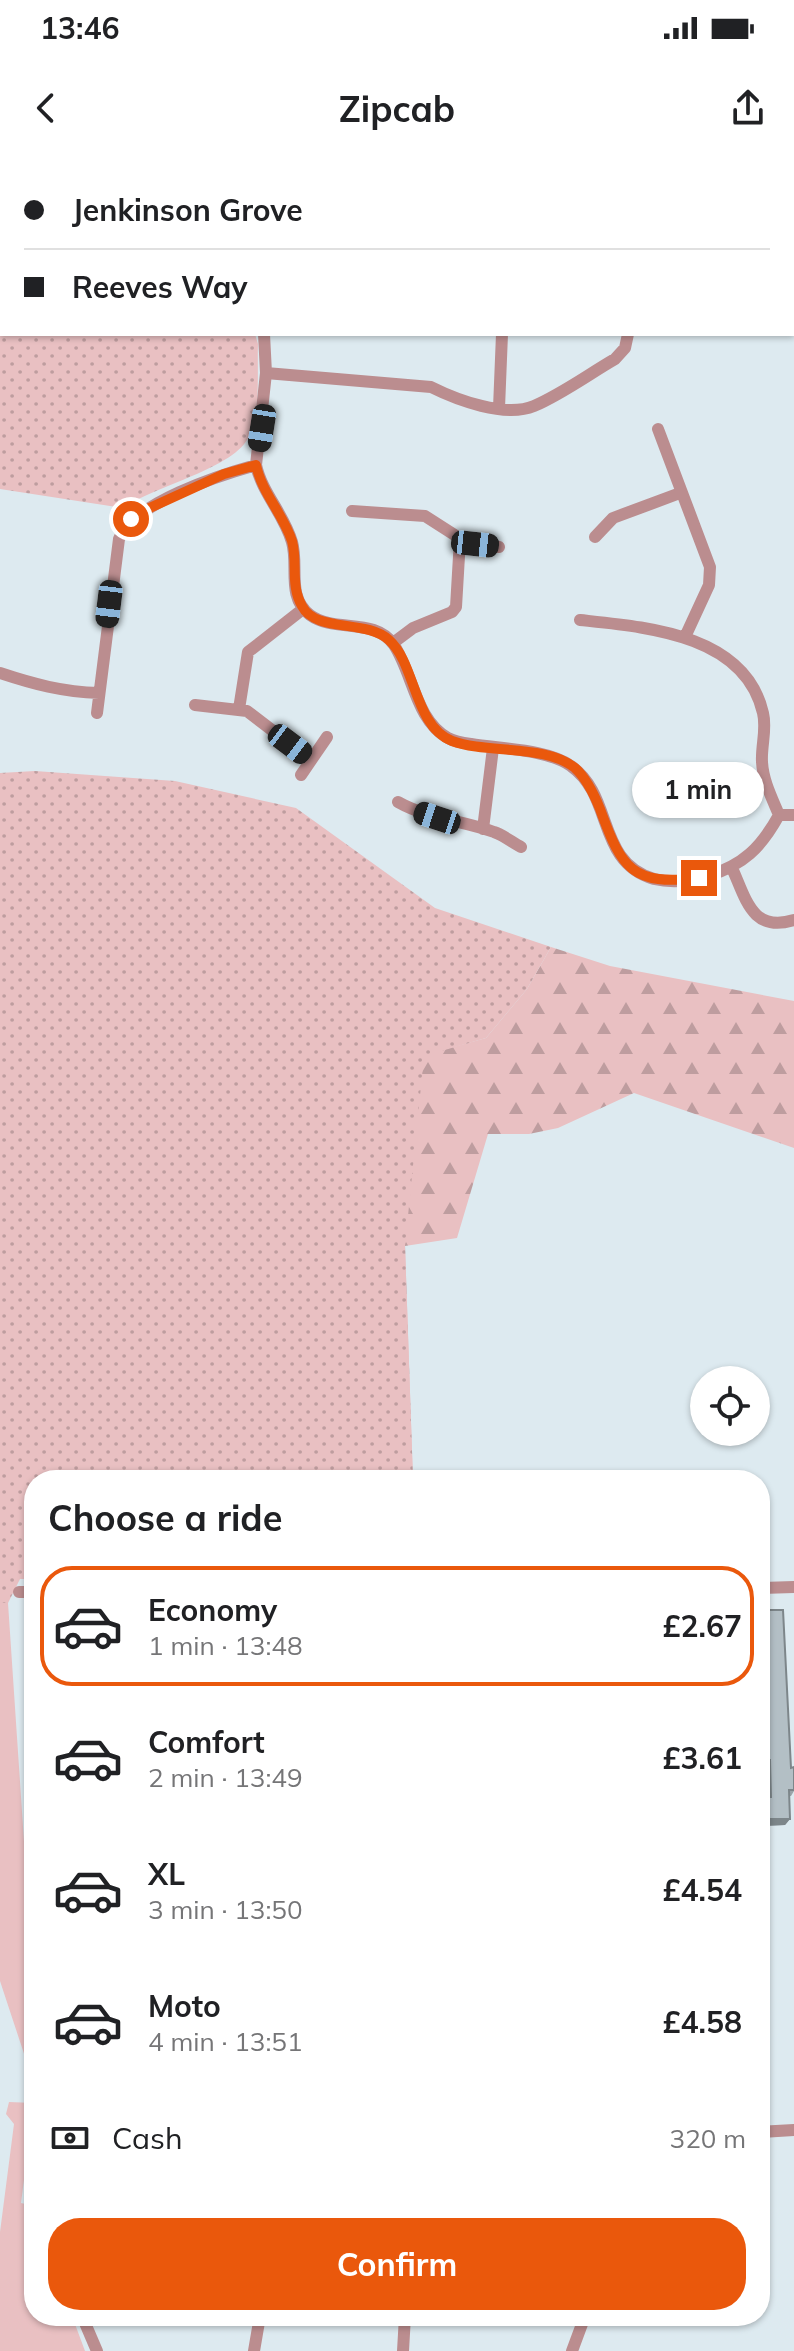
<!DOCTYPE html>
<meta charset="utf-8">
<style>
:root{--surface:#fff;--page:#f2f2f2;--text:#202124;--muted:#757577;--line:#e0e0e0;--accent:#ea580c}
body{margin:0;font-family:Mulish,sans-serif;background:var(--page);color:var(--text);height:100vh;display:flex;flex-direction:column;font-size:30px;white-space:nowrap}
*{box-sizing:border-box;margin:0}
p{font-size:26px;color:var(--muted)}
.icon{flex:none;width:44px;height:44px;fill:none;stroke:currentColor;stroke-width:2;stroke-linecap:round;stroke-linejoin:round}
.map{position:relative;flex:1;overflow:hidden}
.side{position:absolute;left:24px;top:1310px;width:746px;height:856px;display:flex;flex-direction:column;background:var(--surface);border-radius:32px;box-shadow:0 2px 6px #0004}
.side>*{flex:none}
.banner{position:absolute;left:0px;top:0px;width:794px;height:176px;box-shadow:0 2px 6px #0004;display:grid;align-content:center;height:176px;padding:0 24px;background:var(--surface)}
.buttons{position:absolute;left:690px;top:1206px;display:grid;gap:16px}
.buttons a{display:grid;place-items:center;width:80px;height:80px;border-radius:50%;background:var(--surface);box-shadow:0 2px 6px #0004;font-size:40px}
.end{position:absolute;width:36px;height:36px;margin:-18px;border:10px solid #ea580c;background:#fff;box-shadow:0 0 0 4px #fff}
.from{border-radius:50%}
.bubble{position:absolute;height:56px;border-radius:28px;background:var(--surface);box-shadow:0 2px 6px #0004;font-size:26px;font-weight:700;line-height:56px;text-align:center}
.car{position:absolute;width:24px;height:48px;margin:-24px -12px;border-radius:10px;box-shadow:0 0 6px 2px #0007;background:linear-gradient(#222 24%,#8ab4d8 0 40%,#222 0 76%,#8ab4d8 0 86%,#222 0)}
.banner b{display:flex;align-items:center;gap:28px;height:76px;font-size:30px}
.banner b+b{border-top:2px solid var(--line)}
.banner i{width:20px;height:20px;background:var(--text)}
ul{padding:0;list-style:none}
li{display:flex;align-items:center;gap:24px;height:120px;margin:0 16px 12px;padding:0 8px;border:4px solid transparent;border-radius:32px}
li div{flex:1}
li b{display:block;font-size:30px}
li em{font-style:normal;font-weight:700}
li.active{border-color:var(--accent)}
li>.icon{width:72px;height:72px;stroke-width:1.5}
h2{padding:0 24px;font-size:36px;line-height:96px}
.pay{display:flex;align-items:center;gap:20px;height:88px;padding:0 24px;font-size:30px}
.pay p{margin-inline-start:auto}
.primary-button{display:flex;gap:16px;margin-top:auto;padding:16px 24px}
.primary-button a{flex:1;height:92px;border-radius:32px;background:var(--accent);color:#fff;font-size:32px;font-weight:700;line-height:92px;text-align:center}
.status{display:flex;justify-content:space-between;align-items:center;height:56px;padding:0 40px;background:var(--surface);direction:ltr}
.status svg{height:22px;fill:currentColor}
header{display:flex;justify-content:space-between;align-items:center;height:104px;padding:0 24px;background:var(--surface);font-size:36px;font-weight:700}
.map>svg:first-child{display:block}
.green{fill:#e9c0c2}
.forest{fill:url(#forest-firs)}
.park{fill:url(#park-dots)}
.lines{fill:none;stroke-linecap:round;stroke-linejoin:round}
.minor{stroke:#bb8d8f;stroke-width:12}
.wall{fill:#9aa4a9}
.shaded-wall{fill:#7d868a}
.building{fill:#b3bfc5;stroke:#7d868a;stroke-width:2}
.route{stroke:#ea580c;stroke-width:10}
</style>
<div class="status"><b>13:46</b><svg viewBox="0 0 49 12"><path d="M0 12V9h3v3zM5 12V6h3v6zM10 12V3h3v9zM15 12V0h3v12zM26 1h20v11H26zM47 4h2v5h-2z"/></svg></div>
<header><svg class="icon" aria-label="back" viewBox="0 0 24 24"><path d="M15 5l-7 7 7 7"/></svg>Zipcab<svg class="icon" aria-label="share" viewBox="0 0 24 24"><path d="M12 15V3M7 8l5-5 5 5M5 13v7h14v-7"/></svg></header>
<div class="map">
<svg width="794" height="2191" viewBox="0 0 794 2191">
<defs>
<pattern id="forest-firs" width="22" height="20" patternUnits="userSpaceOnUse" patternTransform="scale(2)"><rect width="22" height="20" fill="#e9c0c2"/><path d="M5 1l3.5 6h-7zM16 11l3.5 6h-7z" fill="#be9d9f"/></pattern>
<pattern id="park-dots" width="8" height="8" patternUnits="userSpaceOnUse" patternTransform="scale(2)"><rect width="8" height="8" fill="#e9c0c2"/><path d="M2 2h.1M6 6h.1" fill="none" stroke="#be9d9f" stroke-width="1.8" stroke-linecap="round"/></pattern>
</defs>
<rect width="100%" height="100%" fill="#ddeaf0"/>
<path class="green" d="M0,1443H8L28,1741H34V1924L0,1821Z
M9,1942L34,1943L21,2043L34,2046V2156H72L85,2191H0V2072L14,1964L6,1954Z"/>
<path class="forest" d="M551,787L610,806L794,841V988L634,933L558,968L529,974H488L457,1078L405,1086L413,1320L181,1093L424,895L486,878L527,829Z"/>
<path class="park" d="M0,0L103,2H2V174H255L258,184C257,212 261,249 249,276C236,308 154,326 123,348L0,329Z
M35,611L175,621L296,648L435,748L551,787L527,829L486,878L424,896L405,1086L413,1320H34V1419H20L8,1443H0V613Z"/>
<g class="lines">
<path class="minor" d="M120,0L122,2
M554,0L555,2
M215,2L219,0
M417,2L418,0
M264,174L266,213L256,305C262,333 284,354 292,382C299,406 286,437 310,455C335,473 375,457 394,485C413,514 416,561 448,578C455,582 463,583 471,584C500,589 548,589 571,606C614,636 596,702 654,719C671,723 691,721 708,716C743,705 761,688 779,655H794
M266,213L431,227C457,240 505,258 534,246C562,234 589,214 615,199L625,188L628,174
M499,248L502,174
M658,269L710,407L709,425L685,477
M352,351L425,356L464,381L499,387
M595,377L613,358L680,333
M580,460C646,467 745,474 763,553C767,569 761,586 762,602C763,621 772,638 779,655
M393,483L413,468L452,452L456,447L460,379
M0,513C33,524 63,532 99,533
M195,545L247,551L311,600
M239,549L248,492L303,449
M97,553L119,379C133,343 220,315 256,305
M301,615L327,577
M398,642C428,659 462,660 494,672C503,675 512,682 521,687
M483,669L493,588
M732,708C746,739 752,773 794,760
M760,1428L794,1427
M19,1432H34
M760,1972L794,1970
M82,2156L97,2191
M254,2191L260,2156
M403,2191L405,2156
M572,2191L585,2156"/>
</g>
<path class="wall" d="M760,1450L791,1608L794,1607V1631L791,1636H789L790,1659L785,1665L760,1666V1642L764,1637H766L765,1607H762L760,1567Z"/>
<path class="shaded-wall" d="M764,1659H790L785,1665L760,1666Z"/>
<path class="building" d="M760,1450H783L791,1608L794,1607V1630H789L790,1659H764V1637H771L770,1600H766Z"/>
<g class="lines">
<path class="route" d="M131,359L143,351L224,314L256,305C262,333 283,354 292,381C298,403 290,425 302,446C316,473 366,459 389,480C416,504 414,566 452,581C487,594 546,584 575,608C587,619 594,634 600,649C622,709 632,726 699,718"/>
</g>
</svg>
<div class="buttons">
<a><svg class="icon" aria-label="locate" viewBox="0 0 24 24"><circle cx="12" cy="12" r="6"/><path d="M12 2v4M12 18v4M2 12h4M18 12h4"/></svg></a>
</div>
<i class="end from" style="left:131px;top:359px"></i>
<i class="end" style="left:699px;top:718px"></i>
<div class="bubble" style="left:632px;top:602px;width:132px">1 min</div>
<i class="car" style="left:262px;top:268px;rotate:189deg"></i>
<i class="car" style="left:475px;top:384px;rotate:96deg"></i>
<i class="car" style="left:109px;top:444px;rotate:187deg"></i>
<i class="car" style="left:290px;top:584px;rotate:127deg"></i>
<i class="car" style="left:437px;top:658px;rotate:288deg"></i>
<div class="banner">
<b><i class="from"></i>Jenkinson Grove</b>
<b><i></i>Reeves Way</b>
</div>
<section class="side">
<h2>Choose a ride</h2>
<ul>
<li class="active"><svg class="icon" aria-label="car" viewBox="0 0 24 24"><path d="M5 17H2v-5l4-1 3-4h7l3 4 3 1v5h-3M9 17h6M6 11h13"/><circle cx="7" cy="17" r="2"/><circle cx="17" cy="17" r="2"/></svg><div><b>Economy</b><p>1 min · 13:48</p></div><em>£2.67</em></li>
<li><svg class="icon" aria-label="car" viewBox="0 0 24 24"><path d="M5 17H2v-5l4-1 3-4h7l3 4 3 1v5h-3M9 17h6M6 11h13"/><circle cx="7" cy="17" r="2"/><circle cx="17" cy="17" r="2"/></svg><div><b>Comfort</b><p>2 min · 13:49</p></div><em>£3.61</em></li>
<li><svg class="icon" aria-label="car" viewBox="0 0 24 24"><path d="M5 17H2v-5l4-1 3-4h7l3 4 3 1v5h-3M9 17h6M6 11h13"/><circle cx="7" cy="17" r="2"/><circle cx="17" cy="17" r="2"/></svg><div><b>XL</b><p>3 min · 13:50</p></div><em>£4.54</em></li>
<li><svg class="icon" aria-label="car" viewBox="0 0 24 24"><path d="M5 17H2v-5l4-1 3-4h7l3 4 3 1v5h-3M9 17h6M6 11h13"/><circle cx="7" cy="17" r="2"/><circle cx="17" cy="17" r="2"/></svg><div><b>Moto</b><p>4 min · 13:51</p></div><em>£4.58</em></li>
</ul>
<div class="pay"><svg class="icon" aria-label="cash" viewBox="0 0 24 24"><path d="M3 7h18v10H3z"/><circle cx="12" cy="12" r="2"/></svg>Cash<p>320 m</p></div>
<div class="primary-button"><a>Confirm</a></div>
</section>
</div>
